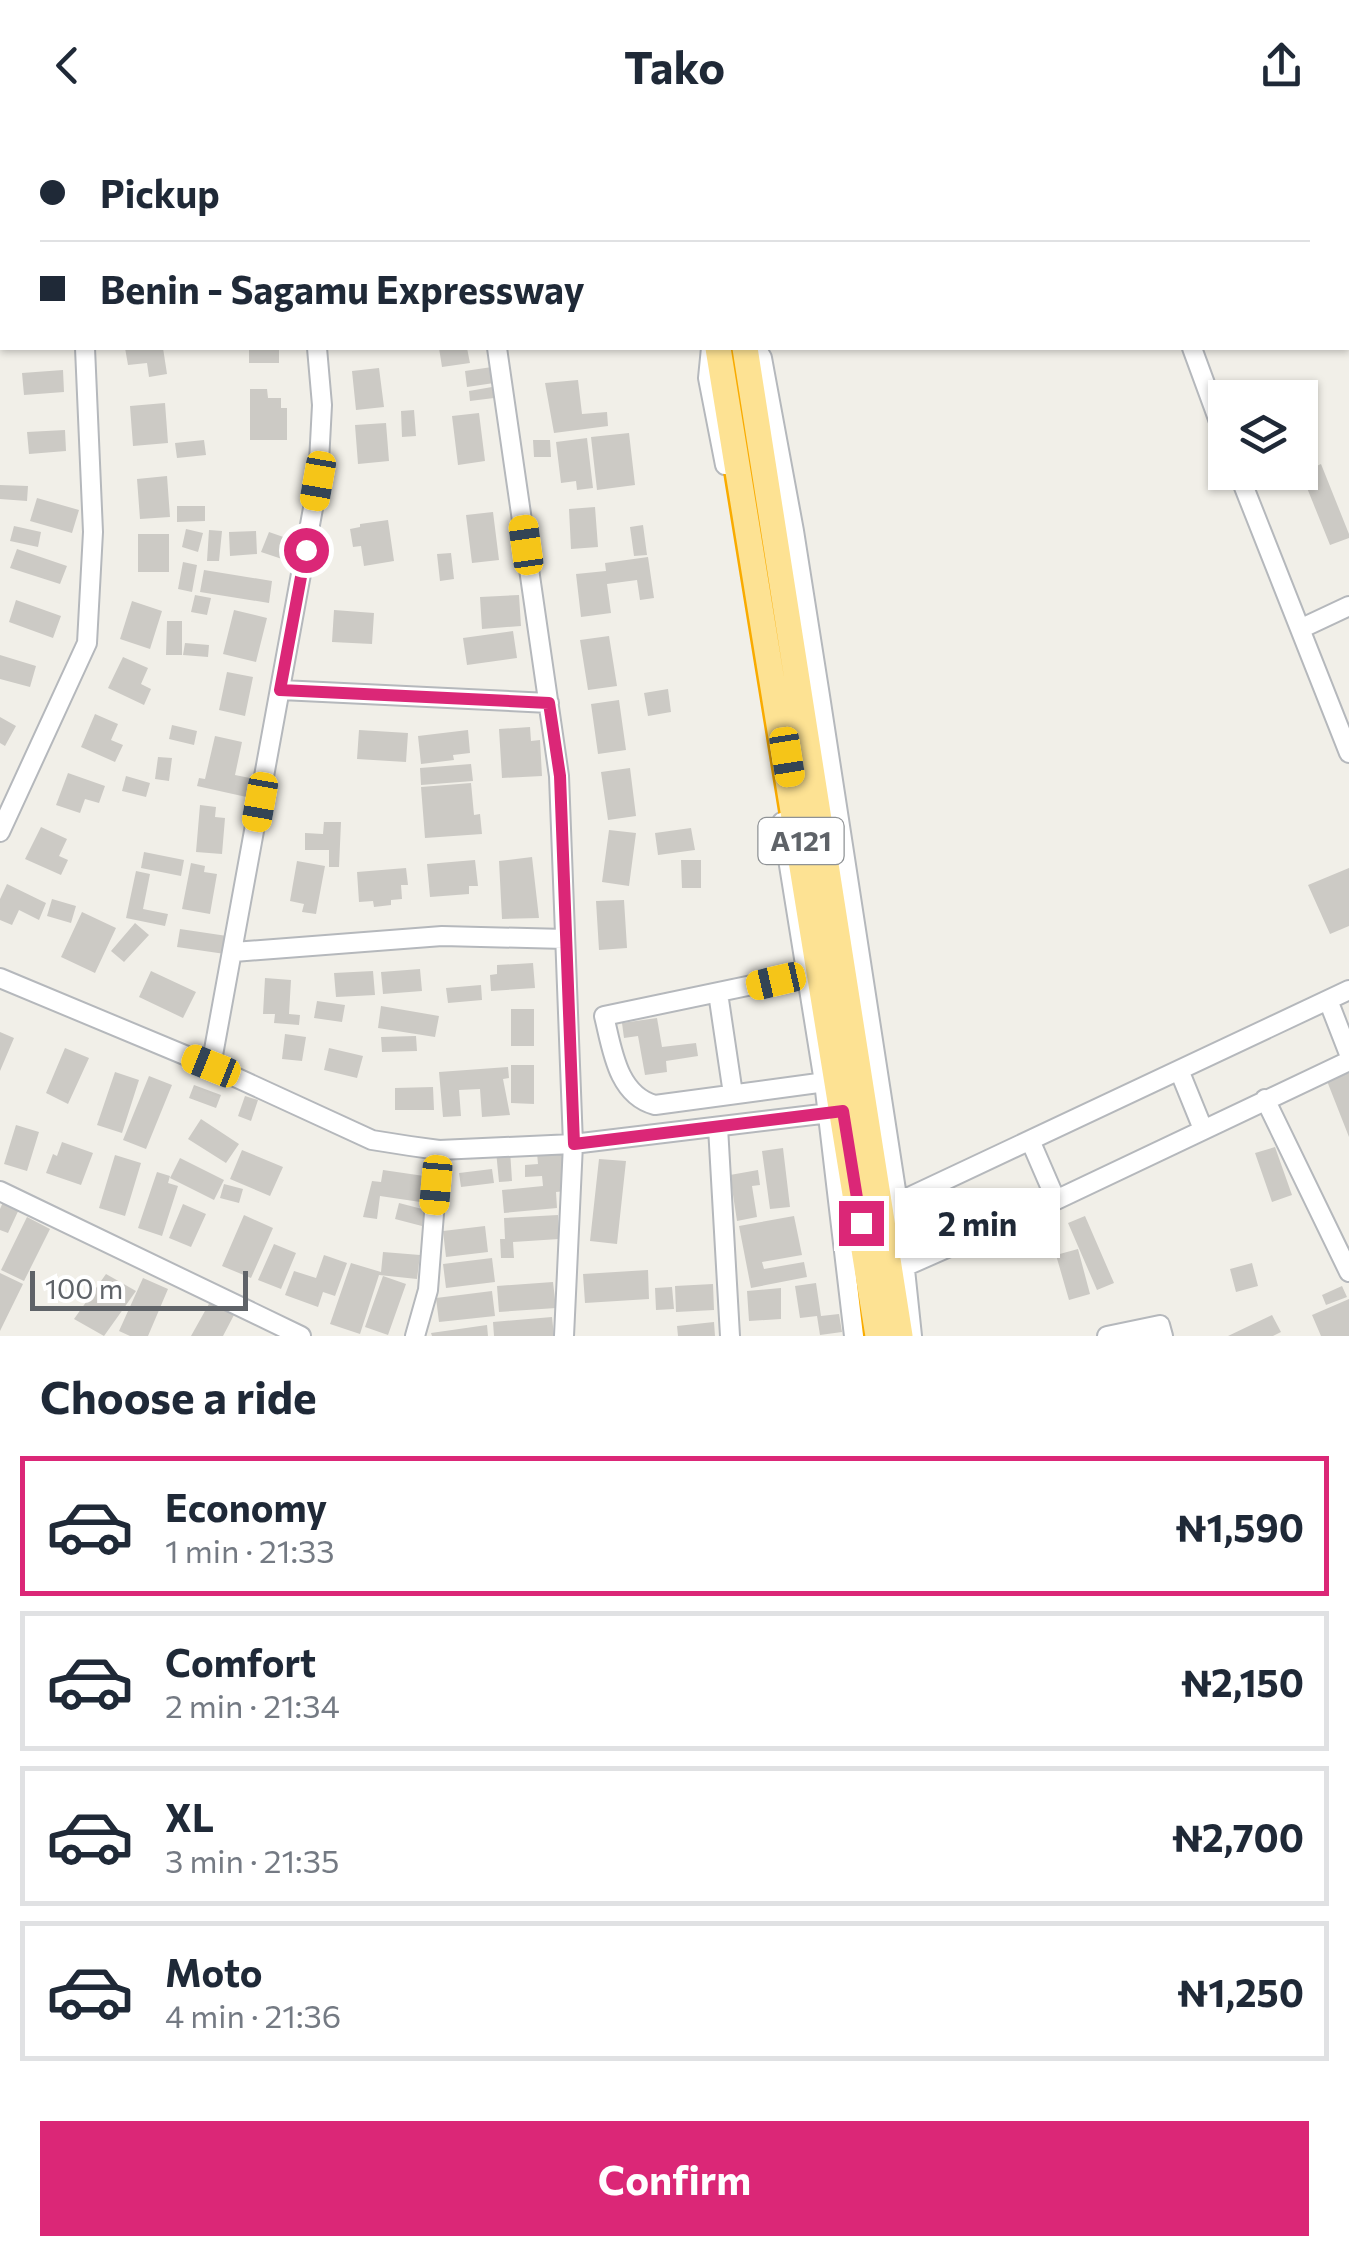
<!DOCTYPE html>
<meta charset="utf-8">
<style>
:root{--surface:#fff;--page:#f2f2f3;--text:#1f2937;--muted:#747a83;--line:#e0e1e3;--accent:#db2777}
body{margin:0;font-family:Commissioner,sans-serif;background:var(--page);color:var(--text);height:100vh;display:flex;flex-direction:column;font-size:38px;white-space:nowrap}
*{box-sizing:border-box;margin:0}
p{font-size:32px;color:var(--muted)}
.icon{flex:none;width:55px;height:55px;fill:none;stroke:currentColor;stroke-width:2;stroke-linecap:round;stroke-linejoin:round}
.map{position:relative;height:1206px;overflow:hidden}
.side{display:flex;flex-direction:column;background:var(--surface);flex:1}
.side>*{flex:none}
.banner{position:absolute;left:0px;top:0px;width:1350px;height:220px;box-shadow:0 2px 8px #0004;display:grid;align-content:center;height:220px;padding:0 40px;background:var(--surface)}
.buttons{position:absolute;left:1208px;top:250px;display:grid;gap:20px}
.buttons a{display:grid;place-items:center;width:110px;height:110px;border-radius:0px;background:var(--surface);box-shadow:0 2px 8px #0004;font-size:50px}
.scale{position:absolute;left:30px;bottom:25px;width:218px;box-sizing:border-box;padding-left:10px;border:5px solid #5f6368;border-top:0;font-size:28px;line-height:35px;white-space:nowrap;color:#5f6368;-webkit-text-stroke:8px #fff;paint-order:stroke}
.end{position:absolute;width:45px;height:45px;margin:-22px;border:12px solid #db2777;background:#fff;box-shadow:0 0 0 5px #fff}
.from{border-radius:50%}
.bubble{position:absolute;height:70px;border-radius:0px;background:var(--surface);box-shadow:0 2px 8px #0004;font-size:32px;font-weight:700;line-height:70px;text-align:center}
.car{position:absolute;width:30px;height:60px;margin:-30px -15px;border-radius:12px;box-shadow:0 0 8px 2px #0007;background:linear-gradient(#f5c518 24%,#345 0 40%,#f5c518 0 76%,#345 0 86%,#f5c518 0)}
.banner b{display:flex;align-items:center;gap:35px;height:95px;font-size:38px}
.banner b+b{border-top:2px solid var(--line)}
.banner i{width:25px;height:25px;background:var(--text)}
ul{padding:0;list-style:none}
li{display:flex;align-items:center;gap:30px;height:140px;margin:0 20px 15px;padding:0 20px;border:5px solid var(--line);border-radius:0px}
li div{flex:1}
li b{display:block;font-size:38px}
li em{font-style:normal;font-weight:700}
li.active{border-color:var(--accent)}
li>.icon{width:90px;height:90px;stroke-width:1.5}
h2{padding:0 40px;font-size:45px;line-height:120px}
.button{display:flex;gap:20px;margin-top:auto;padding:20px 40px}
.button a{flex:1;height:115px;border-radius:0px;background:var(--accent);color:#fff;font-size:40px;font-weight:700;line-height:115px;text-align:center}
header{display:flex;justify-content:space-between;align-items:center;height:130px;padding:0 40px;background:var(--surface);font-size:45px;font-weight:700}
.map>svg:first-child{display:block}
.building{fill:#cccac5}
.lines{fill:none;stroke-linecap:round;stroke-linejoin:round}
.minor-casing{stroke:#b5b8bc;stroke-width:22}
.highway-casing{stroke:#f9ab00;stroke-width:30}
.minor{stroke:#fff;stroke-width:18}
.highway{stroke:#fde293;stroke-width:25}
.route{stroke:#db2777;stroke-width:12}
.labels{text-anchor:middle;stroke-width:9;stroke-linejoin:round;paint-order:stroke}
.shield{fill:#fff;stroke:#8f9295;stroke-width:2.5}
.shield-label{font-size:28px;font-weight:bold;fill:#5f6368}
</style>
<header><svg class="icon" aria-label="back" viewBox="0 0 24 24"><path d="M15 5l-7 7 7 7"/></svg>Tako<svg class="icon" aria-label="share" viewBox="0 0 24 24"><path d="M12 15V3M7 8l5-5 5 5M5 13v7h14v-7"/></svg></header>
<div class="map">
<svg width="1349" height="1206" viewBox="0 0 1349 1206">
<rect width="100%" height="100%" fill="#f1efe8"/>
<path class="building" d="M125,218H163L167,244L149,247L147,233L128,235Z
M249,218H279V233H249Z
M439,218H467L470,233L442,237Z
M492,237L494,253L467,257L465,241Z
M379,238L384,277L356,280L352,241Z
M63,240L64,262L24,265L22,243Z
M578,250L582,284L607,282L608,296L554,303L545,253Z
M492,257L494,268L470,271L469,261Z
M250,259H267L268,268H281V278H287V310H250Z
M165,273L168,313L133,316L130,276Z
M414,280L416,306L402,307L401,281Z
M479,283L485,331L458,335L452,286Z
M386,293L389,331L358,334L355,295Z
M65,300L66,321L29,324L27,302Z
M629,303L635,355L597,360L591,307Z
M587,308L593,358L577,360L576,351L561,353L556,312Z
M204,310L206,325L177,328L175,313Z
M533,310H550L551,327H534Z
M1321,334L1349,404V408L1330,415L1301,343Z
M167,346L170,387L140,389L137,349Z
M0,355L28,356L27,371L0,369Z
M37,368L79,380L72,403L30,391Z
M177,376H205V391L177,392Z
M595,377L598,417L571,419L569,379Z
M493,382L499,430L472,433L466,385Z
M388,390L394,431L364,436L361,416L353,417L350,399L360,397V394Z
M643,395L647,425L634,426L630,397Z
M14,396L41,402L38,417L10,411Z
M186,399L203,403L198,422L182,417Z
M209,400L222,401L219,431H207Z
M256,401L257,424L230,426L229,402Z
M269,402L292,410L285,430L261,422Z
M138,404H169V442H138Z
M17,419L67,436L60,454L10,438Z
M451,423L454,449L440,451L437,424Z
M648,427L654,468L640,470L637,450L607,454L611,483L581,487L576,444L606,441L605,433Z
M183,432L197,435L192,462L178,459Z
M204,440L272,451L269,473L200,462Z
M195,465L211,468L207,485L191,482Z
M519,465L521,496L482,499L480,467Z
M16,470L61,486L53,508L9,492Z
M132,471L162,481L150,519L120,509Z
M234,480L267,488L256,532L223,524Z
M334,480L374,483L372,514L332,512Z
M167,491H182V525H166Z
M513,501L517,528L467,535L463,508Z
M609,506L617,556L588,560L580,510Z
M185,513L209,515L208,527L183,525Z
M0,525L36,536L30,557L0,549Z
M123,527L148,538L141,554L151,559L144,575L108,558Z
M227,542L253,547L245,586L219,580Z
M668,559L671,582L648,586L644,563Z
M619,570L626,620L598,624L591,574Z
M95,584L118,594L111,610L123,615L115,632L81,617Z
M0,587L16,596L5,616L0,613Z
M172,595L197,601L194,615L169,609Z
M530,597L531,611L540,610L542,646L502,648L499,599Z
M359,600L408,603L406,632L357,629Z
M468,600L470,623L453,625L454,630L421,634L418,606Z
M215,606L242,612L235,645L255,649L251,668L197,656L199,648L205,649Z
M158,627L172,628L169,651L155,649Z
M471,634L473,651L421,655L420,638Z
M630,638L636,686L608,690L601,642Z
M68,643L105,656L99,673L85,669L80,683L56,675Z
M126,646L150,653L146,667L122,661Z
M471,653L474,685L480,684L482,704L425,708L421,657Z
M200,675L216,677L215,687L225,688L222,724L196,722Z
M324,692H341L339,737H329V720H305V703L323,704Z
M41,697L67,709L59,726L68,730L61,745L25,729Z
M691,698L695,720L658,725L655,703Z
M609,700L636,703L629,756L602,752Z
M144,722L184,730L181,746L141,738Z
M532,727L539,788L502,789L499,731Z
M475,730L478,756H469V764L430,767L427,734Z
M681,730H701V758H682Z
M297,731L325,736L316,784L302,782L304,774L290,771Z
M191,733L205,736L204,742L217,744L210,784L182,779Z
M406,738L408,755H401L402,769L391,770V775L374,777L373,771L359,772L357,742Z
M1349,738V796L1330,804L1308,755Z
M136,741L150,744L143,779L168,784L165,796L126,788Z
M7,754L46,773L39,790L19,780L12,795L0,790V769Z
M52,769L76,776L71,793L47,786Z
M624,770L627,818L599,820L596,771Z
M82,782L116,798L95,843L61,827Z
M135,793L149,805L124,832L111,821Z
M180,799L227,806L225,824L177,817Z
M533,833L535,858L491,861L490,845L497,844V835Z
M420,839L422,861L383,864L381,842Z
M151,841L196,862L183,888L139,867Z
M373,841L375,865L336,867L334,843Z
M265,848L291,850L289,884L300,885L299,895L274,893L275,884H263Z
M481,855L482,870L448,873L446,858Z
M317,871L345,875L342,892L314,888Z
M381,876L439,886L435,907L378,898Z
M511,879H534V916H511Z
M657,888L662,917L696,913L698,926L666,931L667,942L645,945L638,906L624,908L622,893Z
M0,902L14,908L0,941Z
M285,904L306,907L302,931L282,929Z
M416,906L417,921L382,922L381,907Z
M65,918L89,928L68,974L46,963Z
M329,918L363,926L357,948L324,940Z
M511,935H534V974L511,973Z
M508,937L509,948L503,949L510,985L482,987L480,959L459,960L461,986L443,987L439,942Z
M115,942L139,950L122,1003L97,995Z
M1349,943V1007L1327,951Z
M149,946L172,955L146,1019L123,1010Z
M194,955L221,965L216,978L189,968Z
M433,957L434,980H395V958Z
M245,966L258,970L251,991L238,986Z
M201,989L239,1014L226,1033L188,1009Z
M16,995L39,1002L27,1041L4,1034Z
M62,1012L93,1023L81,1055L46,1043L53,1024L57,1026Z
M1275,1017L1292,1065L1272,1072L1255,1023Z
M783,1018L790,1077L770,1079L762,1021Z
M242,1020L283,1037L270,1066L230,1049Z
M510,1020L512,1051L499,1052L496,1021Z
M563,1021L566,1061L556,1062L557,1078L504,1083L502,1060L543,1056L542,1046L525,1047V1035L538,1034L537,1023Z
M115,1025L141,1033L125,1086L99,1078Z
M180,1028L224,1050L214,1070L170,1048Z
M599,1029L626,1031L617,1114L590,1111Z
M492,1039L494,1053L461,1057L459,1043Z
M383,1040L431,1047L427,1073L380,1066L377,1089L363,1087L372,1051L381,1052Z
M758,1040L760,1055L752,1056L757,1087L737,1091L730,1045Z
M157,1042L170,1046L168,1053L178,1056L162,1106L138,1098Z
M224,1054L243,1059L239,1073L220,1068Z
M4,1070L20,1077L8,1103L0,1100V1079Z
M399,1073L426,1080L422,1096L395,1089Z
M183,1074L206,1084L191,1117L169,1108Z
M244,1085L273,1098L251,1148L222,1136Z
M558,1085L559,1109L513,1112L514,1128H501L500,1109H505L504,1088Z
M794,1086L802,1125L762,1132L764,1139L804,1132L807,1147L751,1158L739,1096Z
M1085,1086L1114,1153L1097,1160L1068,1093Z
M27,1087L50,1099L24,1151L1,1140Z
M485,1096L488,1122L446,1127L443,1101Z
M274,1114L296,1123L281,1159L258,1150Z
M1078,1119L1090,1164L1069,1170L1056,1125Z
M383,1122L420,1125L417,1149L379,1145L360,1204L330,1194L351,1133L381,1142Z
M324,1125L347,1133L335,1166L323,1162L318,1177L285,1165L294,1141L316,1148Z
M492,1128L495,1152L446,1158L443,1134Z
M1252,1133L1258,1156L1236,1162L1230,1139Z
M648,1140L649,1169L585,1173L583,1144Z
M0,1143L23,1154L0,1201Z
M106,1144L136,1161L104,1206L74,1189Z
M383,1146L406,1154L388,1205L365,1197Z
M143,1148L168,1159L148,1206H130L119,1201Z
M553,1152L556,1178L499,1182L497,1156Z
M816,1153L821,1186L839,1184L842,1202L820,1205L817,1186L800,1188L795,1156Z
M713,1154L714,1180L676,1182L675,1156Z
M1342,1156L1347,1167L1326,1175L1322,1165Z
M672,1157L674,1179L656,1180L655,1158Z
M781,1158V1189L749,1191L747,1161Z
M492,1161L495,1186L439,1192L436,1168Z
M1349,1169V1206H1321L1312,1185Z
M210,1172L234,1185L223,1206H191Z
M1272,1185L1281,1202L1273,1206H1228Z
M552,1187L554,1206H494L493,1192Z
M714,1192L715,1206H678L677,1196Z
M487,1195L488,1206H432L431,1203Z"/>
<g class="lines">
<g class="minor-casing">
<path id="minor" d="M71,0V2
M466,0V2
M1348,22H1349
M497,218L559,646L573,1014L564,1206
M711,218L708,248L725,335
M756,218L762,228L794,401L820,566L898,1073L912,1206
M1192,218L1225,308
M1238,342L1349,623
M1300,499L1349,476
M281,560L549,573
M782,692L824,952L854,1206
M0,702L87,513L93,402L85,218
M234,822L442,806L565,809
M805,844L604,886C612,918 617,965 655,975L833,951
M0,848L211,936L372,1010L410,1016L439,1020L573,1014L838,982
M718,863L733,964
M1328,870L1349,924
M211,936L318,351L322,275L317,218
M1179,940L1203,999
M1265,969L1349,1142
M718,997L730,1206
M1030,1010L1056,1070
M0,1061L301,1206
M888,1077L1349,860
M895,1141L1056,1070L1349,931
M415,1206L428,1160L439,1020
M1107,1206L1160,1195L1163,1206"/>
</g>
<g class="highway-casing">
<path id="highway" d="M681,0L682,2
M713,0V2
M718,218L878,1206
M745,218L900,1206"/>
</g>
<use href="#minor" class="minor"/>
<use href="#highway" class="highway"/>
</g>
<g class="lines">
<path class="route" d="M306,420L280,560L549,573L560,646L574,1014L843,981L861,1093"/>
</g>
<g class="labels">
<rect class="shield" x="758.5" y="688" width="85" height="46" rx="8"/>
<g class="shield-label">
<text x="801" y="721">A121</text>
</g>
</g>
</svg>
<div class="buttons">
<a><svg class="icon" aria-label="layers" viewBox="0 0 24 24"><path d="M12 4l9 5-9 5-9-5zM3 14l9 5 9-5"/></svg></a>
</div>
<div class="scale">100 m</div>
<i class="end from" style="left:306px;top:420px"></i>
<i class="end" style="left:861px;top:1093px"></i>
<div class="bubble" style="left:895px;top:1058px;width:165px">2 min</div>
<i class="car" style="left:318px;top:351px;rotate:190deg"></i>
<i class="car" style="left:526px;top:415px;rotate:352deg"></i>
<i class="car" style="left:787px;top:627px;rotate:171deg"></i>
<i class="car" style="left:260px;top:672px;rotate:190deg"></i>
<i class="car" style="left:776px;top:851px;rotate:257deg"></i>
<i class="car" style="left:211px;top:936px;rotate:292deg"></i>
<i class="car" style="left:436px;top:1055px;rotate:185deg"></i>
<div class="banner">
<b><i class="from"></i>Pickup</b>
<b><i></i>Benin - Sagamu Expressway</b>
</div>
</div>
<section class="side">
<h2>Choose a ride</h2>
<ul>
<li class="active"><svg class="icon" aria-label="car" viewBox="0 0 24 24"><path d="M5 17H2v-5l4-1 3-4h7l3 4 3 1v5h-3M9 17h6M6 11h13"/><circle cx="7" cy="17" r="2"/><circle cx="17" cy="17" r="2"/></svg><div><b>Economy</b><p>1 min · 21:33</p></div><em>₦1,590</em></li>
<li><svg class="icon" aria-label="car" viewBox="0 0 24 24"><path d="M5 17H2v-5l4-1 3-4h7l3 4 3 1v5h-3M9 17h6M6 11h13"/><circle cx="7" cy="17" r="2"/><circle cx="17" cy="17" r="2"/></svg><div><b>Comfort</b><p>2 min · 21:34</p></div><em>₦2,150</em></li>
<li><svg class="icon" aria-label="car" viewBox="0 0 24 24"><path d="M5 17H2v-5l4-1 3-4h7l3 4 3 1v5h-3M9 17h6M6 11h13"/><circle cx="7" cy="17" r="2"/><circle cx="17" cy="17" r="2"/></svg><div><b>XL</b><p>3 min · 21:35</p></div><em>₦2,700</em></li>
<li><svg class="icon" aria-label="car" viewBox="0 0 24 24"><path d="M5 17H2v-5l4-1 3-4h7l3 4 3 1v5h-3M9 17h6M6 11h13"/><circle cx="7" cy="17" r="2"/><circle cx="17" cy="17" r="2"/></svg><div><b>Moto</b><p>4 min · 21:36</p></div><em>₦1,250</em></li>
</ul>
<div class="button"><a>Confirm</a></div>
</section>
